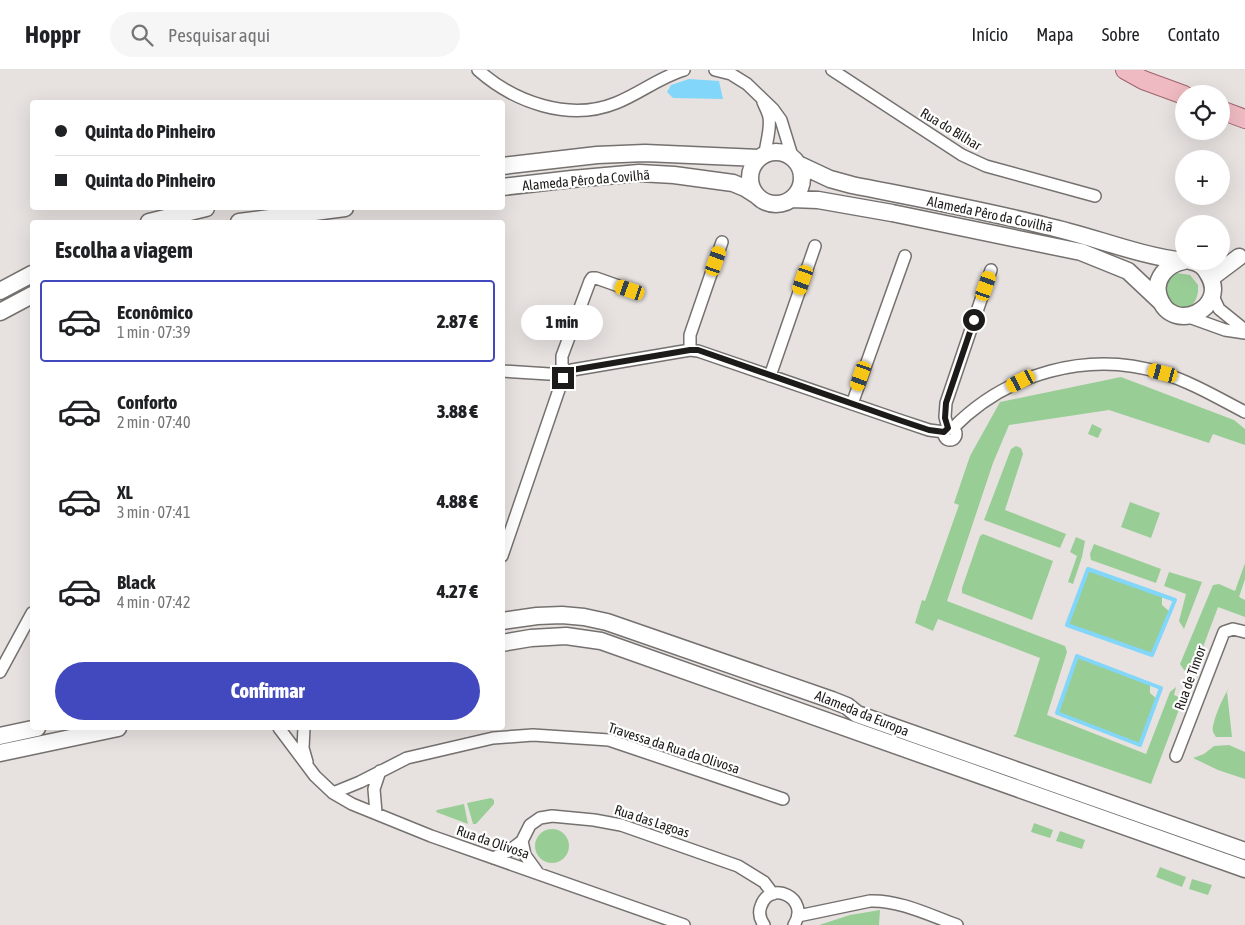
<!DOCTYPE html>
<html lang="pt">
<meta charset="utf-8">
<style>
:root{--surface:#fff;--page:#f6f6f6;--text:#202124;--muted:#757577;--line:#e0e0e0;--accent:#4248bd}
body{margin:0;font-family:"Asap Condensed",sans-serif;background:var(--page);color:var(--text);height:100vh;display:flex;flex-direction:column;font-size:19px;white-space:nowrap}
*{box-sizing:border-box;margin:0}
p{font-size:16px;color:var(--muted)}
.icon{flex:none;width:28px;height:28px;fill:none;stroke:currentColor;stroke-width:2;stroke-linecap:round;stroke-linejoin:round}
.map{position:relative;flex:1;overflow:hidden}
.drawer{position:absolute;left:30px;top:150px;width:475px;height:510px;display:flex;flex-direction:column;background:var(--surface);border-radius:5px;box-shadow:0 5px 20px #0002}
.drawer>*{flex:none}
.guide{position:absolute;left:30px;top:30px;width:475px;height:110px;border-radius:5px;box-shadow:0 5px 20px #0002;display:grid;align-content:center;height:110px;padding:0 25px;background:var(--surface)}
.controls{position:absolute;left:1175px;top:15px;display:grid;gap:10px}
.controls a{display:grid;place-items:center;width:55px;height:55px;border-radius:50%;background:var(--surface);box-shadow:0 5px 20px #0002;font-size:25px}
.end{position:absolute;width:22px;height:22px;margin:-11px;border:6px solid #1d1b1a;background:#fff;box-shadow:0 0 0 2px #fff}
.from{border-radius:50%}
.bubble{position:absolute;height:35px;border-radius:18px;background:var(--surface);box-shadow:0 5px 20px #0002;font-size:16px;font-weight:800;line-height:35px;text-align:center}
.car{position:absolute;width:15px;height:30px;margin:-15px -8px;border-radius:6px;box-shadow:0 0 4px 1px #0007;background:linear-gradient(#f5c518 24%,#345 0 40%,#f5c518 0 76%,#345 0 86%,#f5c518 0)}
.guide b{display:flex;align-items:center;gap:18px;height:48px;font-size:19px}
.guide b+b{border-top:1px solid var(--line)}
.guide i{width:12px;height:12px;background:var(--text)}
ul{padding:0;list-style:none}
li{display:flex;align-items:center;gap:15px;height:82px;margin:0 10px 8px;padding:0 15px;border:2px solid transparent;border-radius:5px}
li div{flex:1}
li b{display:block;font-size:19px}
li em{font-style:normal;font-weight:800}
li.selected{border-color:var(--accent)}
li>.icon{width:45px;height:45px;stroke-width:1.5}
h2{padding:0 25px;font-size:22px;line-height:60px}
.action{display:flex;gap:10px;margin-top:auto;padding:10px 25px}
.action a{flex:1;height:58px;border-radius:30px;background:var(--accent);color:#fff;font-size:20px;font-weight:800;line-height:58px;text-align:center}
header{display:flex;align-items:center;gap:30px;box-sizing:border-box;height:70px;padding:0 25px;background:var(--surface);border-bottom:1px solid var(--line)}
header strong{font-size:24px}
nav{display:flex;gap:28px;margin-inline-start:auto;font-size:18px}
.search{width:350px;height:45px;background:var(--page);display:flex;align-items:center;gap:12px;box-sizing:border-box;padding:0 18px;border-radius:28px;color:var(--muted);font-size:19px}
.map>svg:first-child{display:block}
.green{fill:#99cd96}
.water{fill:#82d6f9}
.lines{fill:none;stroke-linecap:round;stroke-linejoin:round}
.stream{stroke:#82d6f9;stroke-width:4}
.street-casing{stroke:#75716f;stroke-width:14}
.secondary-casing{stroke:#75716f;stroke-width:19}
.primary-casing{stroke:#9f646c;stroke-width:20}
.street{stroke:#fff;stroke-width:11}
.secondary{stroke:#fff;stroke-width:16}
.primary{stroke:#efbac1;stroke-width:18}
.route{stroke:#1d1b1a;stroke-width:6}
.labels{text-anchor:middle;stroke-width:4.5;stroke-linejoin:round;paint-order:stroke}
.street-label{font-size:14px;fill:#1d1b1a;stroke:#fff}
</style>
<header>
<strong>Hoppr</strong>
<div class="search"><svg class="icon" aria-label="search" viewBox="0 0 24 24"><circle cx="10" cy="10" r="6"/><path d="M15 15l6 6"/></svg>Pesquisar aqui</div>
<nav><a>Início</a><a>Mapa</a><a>Sobre</a><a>Contato</a></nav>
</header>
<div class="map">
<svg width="1245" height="855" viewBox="0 0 1245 855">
<rect width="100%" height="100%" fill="#e7e2e0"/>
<path class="green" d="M1177,203L1190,205L1198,215C1199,224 1196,237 1184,238C1180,239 1173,235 1168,234L1164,212L1172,204Z
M1121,307L1234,350L1245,359V375L1213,364L1209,373L1109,340L1009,355L993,393L947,531L1065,576L1067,582L1047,645L1146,684L1170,622L1176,617L1174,625L1183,629L1151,714L1013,666L1016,664L1040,588L938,549L933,561L915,553L922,530L925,531L959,435L954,433L970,386L1000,332Z
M1092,354L1102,359L1098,368L1088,364Z
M1016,376L1021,378L1023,384L1005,440L1066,464L1060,478L984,450L1011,379Z
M1130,432L1160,443L1151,468L1121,457Z
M983,464L1053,491L1032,550L962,523V518L980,466Z
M1076,467L1085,471L1082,487L1073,514L1068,512L1077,486L1070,482Z
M1094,474L1161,499L1156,513L1091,490L1090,484Z
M1245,493V509L1239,527L1245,530V547L1218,537L1193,604L1184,600L1180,594L1213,515L1219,514L1235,521Z
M1088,499L1162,525V535L1170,542L1152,585L1067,555Z
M1169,502L1202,512L1184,559L1179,551L1186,524L1164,516Z
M1077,586L1150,614V623L1157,629L1140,675L1057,643Z
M1229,618L1227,622L1232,667H1216C1213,663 1212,660 1213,656C1215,645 1223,627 1229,618Z
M1229,675L1245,682V709L1218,700L1193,688L1204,684L1214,676Z
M491,728L494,730V734L476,754H473L467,733Z
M464,734L468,754L436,742L437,740Z
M1034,753L1053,760L1050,768L1031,762Z
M535 776a17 17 0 1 1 34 0a17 17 0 1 1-34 0Z
M1060,761L1085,770L1082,779L1056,771Z
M1160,797L1186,807L1182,817L1156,807Z
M1192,809L1212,815L1208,825L1189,819Z
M880,840L879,855H819L850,845Z"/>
<path class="water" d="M689,9L719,11L723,29L673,28L667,22L671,15Z"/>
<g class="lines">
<path class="stream" d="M1088,499L1175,530L1152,585L1067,555Z
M1077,586L1161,618L1140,675L1057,643Z"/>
<g class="street-casing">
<path id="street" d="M478,0C514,32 569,52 616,33C639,24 660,7 684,0
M715,0L731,4L747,14L773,39L781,50L793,89
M832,0L962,85L986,96L1095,126
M763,32C765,37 768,42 769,47C771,60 766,72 765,84
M1212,224L1219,239L1245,260
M1186,246L1225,260L1245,263
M690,280V265L722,172
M502,301L565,305
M566,302L562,295V286L590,211L592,208H596L630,220
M770,306L815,176
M852,334L905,186
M944 364a6 6 0 1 1 12 0a6 6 0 1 1-12 0Z
M948,358L945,347L946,333L991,200
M953,358C1007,303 1088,280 1162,303C1191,312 1218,328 1245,342
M502,486L563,308L566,302L572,300L690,280L698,281L899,350L929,360L944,362
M0,602L32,543
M279,658L315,706L333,723L352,734L431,766L684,855
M304,658L303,678L307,692
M1176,686L1224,562L1233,559L1245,562
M333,723L360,712L407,688L493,668L533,665L609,670L783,729
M376,743L374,719L380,701
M522,771L525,785L538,803
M493,788L509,781L522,771L530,755L540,748L552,746L594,750L621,755L738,796L764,812L773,824
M798,846L870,831C900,830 929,845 957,855
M764,855C760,849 758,843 761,836C770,809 811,828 794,855"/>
</g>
<g class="secondary-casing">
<path id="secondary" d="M750 108a26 26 0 1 1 52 0a26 26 0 1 1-52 0Z
M798,94L830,109L852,115C917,128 982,140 1046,156C1092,166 1136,185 1183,191
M502,96L597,85L645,83L759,88
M502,117L572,109L639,103L674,105L733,113L745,118L756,125
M792,129L818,130L892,143L1081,182L1128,201L1162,233
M149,152L206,138
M239,152L345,138
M1184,191C1167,194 1153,209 1159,227C1172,266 1230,238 1208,204C1204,196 1199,193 1190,191
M1211,208L1239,187
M0,221L32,204
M0,242L32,225
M502,551L537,546L562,545L584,547L607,552L832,630L847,636L857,644L1245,781
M502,573L531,568L566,566L601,571L1245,799
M0,666L37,658
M0,683L118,658"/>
</g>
<g class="primary-casing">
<path id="primary" d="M1125,0L1143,10L1184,25
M1221,40L1245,49"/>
</g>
<use href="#street" class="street"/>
<use href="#secondary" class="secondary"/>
<use href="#primary" class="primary"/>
</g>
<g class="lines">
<path class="route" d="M563,308L566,302L572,300L690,280H698L899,350L929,360L944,362L948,358L945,348L946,333L974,250"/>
</g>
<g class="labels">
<g class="street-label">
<text transform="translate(951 59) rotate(31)" y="5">Rua do Bilhar</text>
<text transform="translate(586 110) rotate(-5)" y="5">Alameda Pêro da Covilhã</text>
<text transform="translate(990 144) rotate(12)" y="5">Alameda Pêro da Covilhã</text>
<text transform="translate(1190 608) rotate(-70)" y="5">Rua de Timor</text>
<text transform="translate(862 643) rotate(22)" y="5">Alameda da Europa</text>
<text transform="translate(674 678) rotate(18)" y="5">Travessa da Rua da Olivosa</text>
<text transform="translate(652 751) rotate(18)" y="5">Rua das Lagoas</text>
<text transform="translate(493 772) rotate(19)" y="5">Rua da Olivosa</text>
</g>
</g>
</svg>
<div class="controls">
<a><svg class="icon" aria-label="locate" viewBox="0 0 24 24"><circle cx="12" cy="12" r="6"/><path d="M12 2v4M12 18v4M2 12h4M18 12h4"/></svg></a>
<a>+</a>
<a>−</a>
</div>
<i class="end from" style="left:974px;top:250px"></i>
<i class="end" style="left:563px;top:308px"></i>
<div class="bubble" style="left:521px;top:235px;width:82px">1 min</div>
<i class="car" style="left:716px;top:191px;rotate:19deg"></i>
<i class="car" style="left:803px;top:210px;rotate:199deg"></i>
<i class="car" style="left:986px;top:216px;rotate:19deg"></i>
<i class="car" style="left:630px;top:220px;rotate:289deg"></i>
<i class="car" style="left:1163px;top:303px;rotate:285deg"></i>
<i class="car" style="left:861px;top:306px;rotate:199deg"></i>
<i class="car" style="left:1021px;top:311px;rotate:243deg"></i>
<div class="guide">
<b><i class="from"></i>Quinta do Pinheiro</b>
<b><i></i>Quinta do Pinheiro</b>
</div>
<section class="drawer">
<h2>Escolha a viagem</h2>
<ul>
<li class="selected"><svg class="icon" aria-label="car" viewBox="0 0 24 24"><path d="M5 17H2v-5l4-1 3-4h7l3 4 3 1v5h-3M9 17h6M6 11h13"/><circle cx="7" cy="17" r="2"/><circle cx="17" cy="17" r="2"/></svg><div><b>Econômico</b><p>1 min · 07:39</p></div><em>2.87 €</em></li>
<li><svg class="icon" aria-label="car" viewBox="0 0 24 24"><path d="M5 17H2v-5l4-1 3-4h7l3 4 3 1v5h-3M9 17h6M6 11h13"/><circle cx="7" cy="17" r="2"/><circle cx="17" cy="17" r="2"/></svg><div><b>Conforto</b><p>2 min · 07:40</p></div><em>3.88 €</em></li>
<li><svg class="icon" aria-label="car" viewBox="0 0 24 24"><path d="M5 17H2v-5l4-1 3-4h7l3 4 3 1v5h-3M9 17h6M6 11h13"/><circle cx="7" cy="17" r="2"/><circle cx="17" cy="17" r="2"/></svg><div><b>XL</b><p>3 min · 07:41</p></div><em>4.88 €</em></li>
<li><svg class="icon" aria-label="car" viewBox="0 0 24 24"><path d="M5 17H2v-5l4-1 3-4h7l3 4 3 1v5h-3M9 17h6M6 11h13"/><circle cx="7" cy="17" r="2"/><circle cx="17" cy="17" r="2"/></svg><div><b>Black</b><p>4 min · 07:42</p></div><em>4.27 €</em></li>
</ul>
<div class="action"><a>Confirmar</a></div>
</section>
</div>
